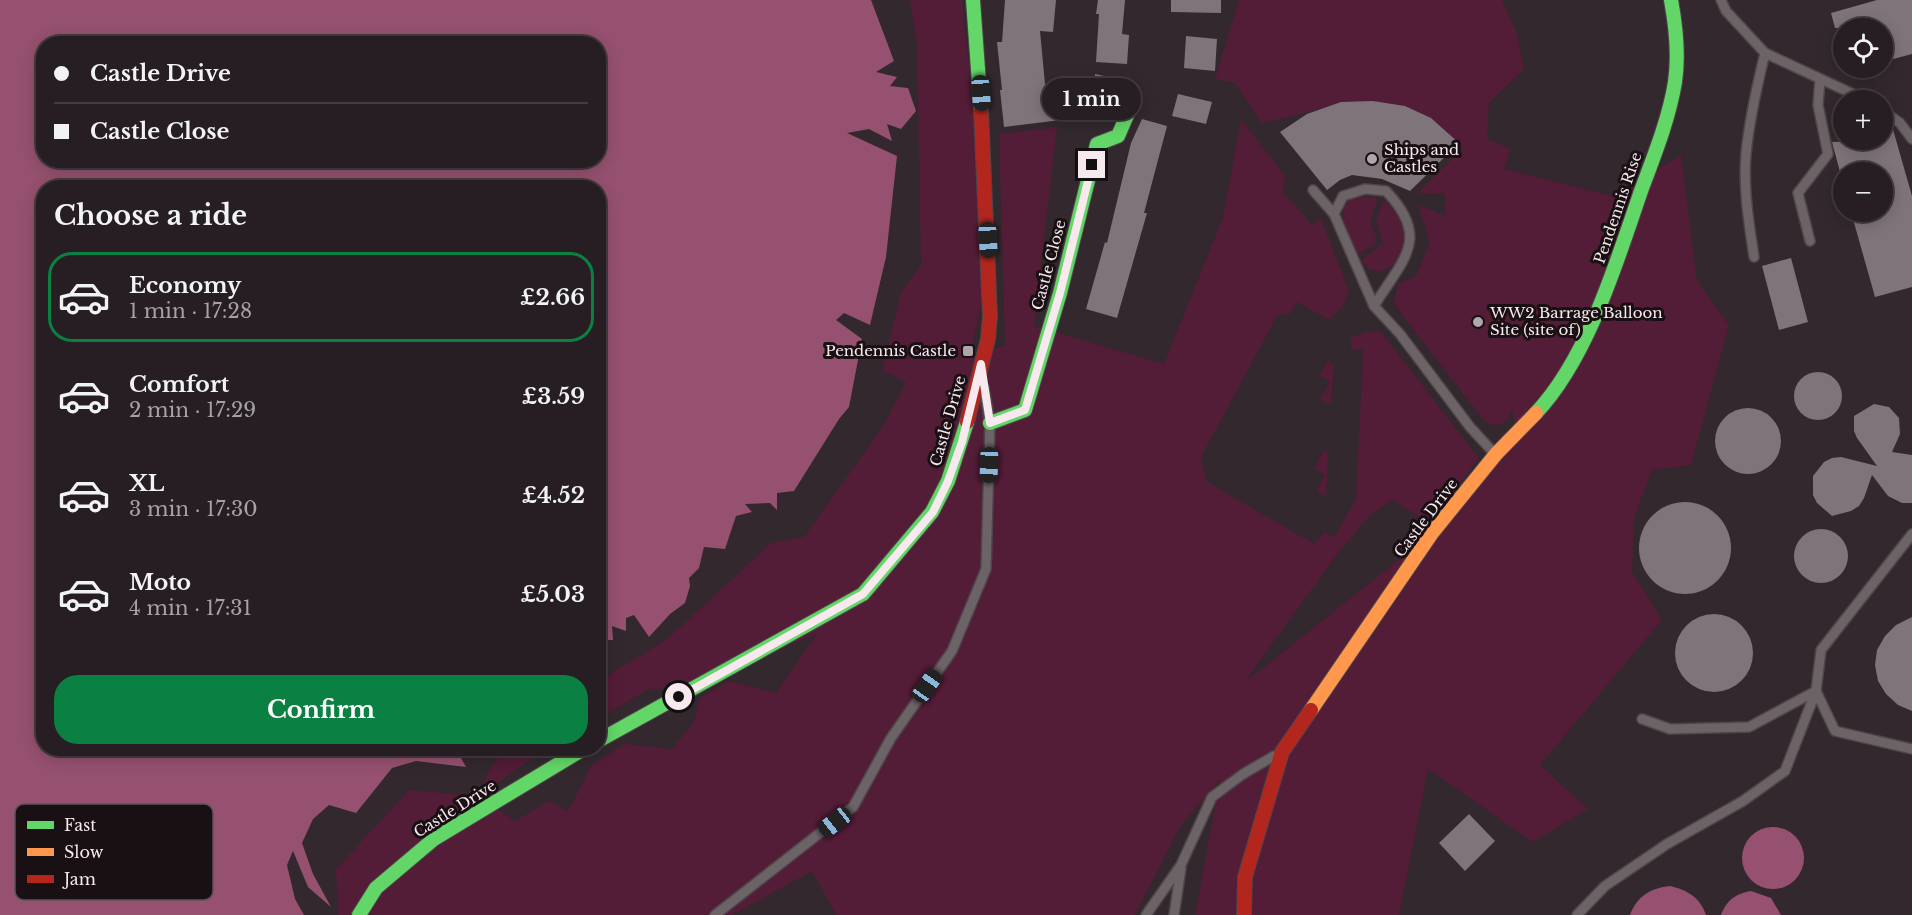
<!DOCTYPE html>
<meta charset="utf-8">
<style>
:root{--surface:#261e22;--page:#322b2f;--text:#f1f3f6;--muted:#a4a2a5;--line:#423c40;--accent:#0b8043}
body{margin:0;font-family:"Libre Baskerville",serif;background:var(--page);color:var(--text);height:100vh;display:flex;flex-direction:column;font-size:22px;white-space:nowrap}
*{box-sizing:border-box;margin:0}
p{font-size:20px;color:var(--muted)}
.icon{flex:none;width:33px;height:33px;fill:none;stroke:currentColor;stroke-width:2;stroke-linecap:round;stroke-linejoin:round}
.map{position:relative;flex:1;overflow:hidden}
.panel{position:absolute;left:36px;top:180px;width:570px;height:576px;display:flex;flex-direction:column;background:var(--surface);border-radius:24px;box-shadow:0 3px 15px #0003,0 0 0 2px var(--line)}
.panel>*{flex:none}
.guide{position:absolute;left:36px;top:36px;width:570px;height:132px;border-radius:24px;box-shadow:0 3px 15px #0003,0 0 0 2px var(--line);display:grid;align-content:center;height:132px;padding:0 18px;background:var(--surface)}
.tools{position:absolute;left:1833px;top:18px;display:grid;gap:12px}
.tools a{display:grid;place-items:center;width:60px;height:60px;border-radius:50%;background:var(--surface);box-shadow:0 3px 15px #0003,0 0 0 2px var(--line);font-size:30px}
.end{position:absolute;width:27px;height:27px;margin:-14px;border:8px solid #f7e9ee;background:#111;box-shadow:0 0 0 3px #111}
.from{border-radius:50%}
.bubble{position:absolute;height:42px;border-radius:21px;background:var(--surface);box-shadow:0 3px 15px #0003,0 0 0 2px var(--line);font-size:20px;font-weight:800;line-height:42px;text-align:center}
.car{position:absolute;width:18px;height:36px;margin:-18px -9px;border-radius:8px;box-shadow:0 0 4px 2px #0007;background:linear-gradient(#222 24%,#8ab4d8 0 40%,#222 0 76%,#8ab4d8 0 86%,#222 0)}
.guide b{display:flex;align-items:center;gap:21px;height:57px;font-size:22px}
.guide b+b{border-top:2px solid var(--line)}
.guide i{width:15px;height:15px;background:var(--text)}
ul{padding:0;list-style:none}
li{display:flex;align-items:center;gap:18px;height:90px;margin:0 12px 9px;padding:0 6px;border:3px solid transparent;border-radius:24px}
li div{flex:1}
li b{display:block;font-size:22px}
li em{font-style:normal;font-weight:800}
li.current{border-color:var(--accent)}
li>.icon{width:54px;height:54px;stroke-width:1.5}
h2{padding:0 18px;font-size:27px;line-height:72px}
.cta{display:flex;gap:12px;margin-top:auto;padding:12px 18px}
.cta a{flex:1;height:69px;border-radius:24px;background:var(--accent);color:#fff;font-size:24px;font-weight:800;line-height:69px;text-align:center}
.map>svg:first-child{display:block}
.green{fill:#531c37}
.water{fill:#95516f;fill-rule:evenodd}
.building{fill:#7f7479}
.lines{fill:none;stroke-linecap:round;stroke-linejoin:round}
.lane-casing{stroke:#4e4549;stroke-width:12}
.fast-casing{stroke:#4e4549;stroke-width:16}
.slow-casing{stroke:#4e4549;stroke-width:16}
.jam-casing{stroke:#4e4549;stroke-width:16}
.lane{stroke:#6c6367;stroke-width:9}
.fast{stroke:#63d668;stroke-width:14}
.slow{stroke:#ff974d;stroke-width:14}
.jam{stroke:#b3261e;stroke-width:14}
.route{stroke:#f7e9ee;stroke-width:8}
.poi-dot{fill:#b2a5aa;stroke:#191013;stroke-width:2}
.labels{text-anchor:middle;stroke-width:6;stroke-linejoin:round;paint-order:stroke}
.poi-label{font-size:15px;fill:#f7e9ee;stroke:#191013;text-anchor:start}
.street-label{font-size:15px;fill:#f7e9ee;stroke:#191013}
.key{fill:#191013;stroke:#5c5155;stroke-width:1.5}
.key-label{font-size:16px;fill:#f7e9ee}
</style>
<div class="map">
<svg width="1912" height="915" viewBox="0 0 1912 915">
<rect width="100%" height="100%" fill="#33282d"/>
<path class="green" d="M910,0H962L989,261L970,358L1005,345L999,134L1057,127L1034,326L1164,364L1223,217L1241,119L1285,176L1283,193L1305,216L1311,226L1321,218L1349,291L1343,306L1329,320L1297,302L1290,314H1278L1201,457L1206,481L1314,544L1324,532L1334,537L1356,499L1363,350L1351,349V338L1368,331L1381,332L1479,458L1430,524L1393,500L1370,515L1336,556L1244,683L1432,533L1518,441L1512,409L1508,420L1497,426L1485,422L1399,311L1394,299L1399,283L1416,276L1430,242L1418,205L1446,216L1445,193H1418L1464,147C1451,139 1442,124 1429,117C1372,85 1320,111 1262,123L1235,83L1215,79L1239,0H1502L1517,33L1524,69L1489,103L1487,139L1511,149L1504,169L1612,196L1681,155L1697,281L1729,325L1691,465L1652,470L1634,518L1632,571L1662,620L1540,765L1588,809L1533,842L1428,769L1399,915H1195L1220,780L1181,825L1135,915H836L812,871L733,915H338L336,869L409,790L478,796L488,772L505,749H545L479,796L515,821L549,801L568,811L592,765L624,744L672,749L694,722L700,698L729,681L776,693L817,634L673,688L649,689L599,718V681L667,639L771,543L804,537L883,426L906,382L882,370L901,292L921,265L917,42Z
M1361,196L1378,198L1370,221L1377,239L1374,245L1358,254C1349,235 1327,202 1361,196Z
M1384,200C1408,219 1415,264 1378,272L1367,268L1361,260L1383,243L1376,220Z
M1328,360L1334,364L1331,405L1320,399L1330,382L1319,376Z
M1323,452H1328L1326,497L1316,491L1325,475L1314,469Z"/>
<path class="water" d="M0,0H871L894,61L876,72L897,77L890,86L908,88L916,111L901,129L887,124L892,141L869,129L847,133L897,156L886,257L870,325L844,313L836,320L862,339L849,407L839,419L794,491L777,493V510L770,503L745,504L752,512L736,516L725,549L704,547L699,568L689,578L690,586L685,603L670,614L649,637L634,615L626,618V631L612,626L613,640H599L598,188H44V748L456,749L466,767L416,761L392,768L356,813L329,805L313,819L302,843L313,874L331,907L308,887L293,851L287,865L295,899L304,915H0ZM44,44H598V160H44Z
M1742 858a31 31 0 1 1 62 0a31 31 0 1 1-62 0Z
M1670,886C1687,890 1700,897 1706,915H1630C1637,896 1651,888 1670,886Z
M1751,891L1771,898L1781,915H1721C1727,900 1735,894 1751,891Z"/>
<path class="building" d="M1005,0H1056L1053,32L1040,31L1045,84L1095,79V74L1109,77L1100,114L1092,113L1093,99L1059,104L1061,120L1004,127L1000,90H1002L997,42H1002Z
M1098,0H1125L1122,34L1129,35L1127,64L1096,62L1099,14H1096Z
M1171,0H1221V13L1171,12Z
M1877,0H1912V54L1882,62V28H1835L1831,13Z
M1186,36L1217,39L1215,71L1184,68Z
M1178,94L1212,102L1206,124L1172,116Z
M1373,101L1405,106L1431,118L1459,143L1410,191L1382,179L1352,175L1340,180L1327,190L1280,132L1307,114L1341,102Z
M1142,119L1167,126L1144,213H1147L1117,318L1086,309L1105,242L1107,243L1131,143Z
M1882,119L1892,126L1912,196V287L1875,297L1851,212H1882V172H1840L1832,142L1882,140Z
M1791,258L1808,322L1779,330L1762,266Z
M1794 396a24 24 0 1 1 48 0a24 24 0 1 1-48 0Z
M1874,404L1889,407L1899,418L1900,434L1892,452L1912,455V503H1902L1888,496L1872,475L1864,498L1859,506L1851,511L1832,516L1817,503L1813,495V476L1824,462L1832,458L1841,457L1877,466L1857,438L1854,431V416Z
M1715 441a33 33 0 1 1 66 0a33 33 0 1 1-66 0Z
M1639 548a46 46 0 1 1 92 0a46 46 0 1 1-92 0Z
M1794 556a27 27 0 1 1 54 0a27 27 0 1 1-54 0Z
M1675 653a39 39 0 1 1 78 0a39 39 0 1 1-78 0Z
M1912,617V711L1898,705L1886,694L1878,681L1875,665L1877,650L1885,636L1896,625Z
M1469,814L1495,841L1465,871L1439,843Z"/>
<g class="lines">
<g class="lane-casing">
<path id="lane" d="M1721,0L1726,11L1765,53L1866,100
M1882,110L1900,123L1912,139
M1313,190L1334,214L1374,306L1400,334L1470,427L1494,453
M1334,214L1343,196L1365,189L1386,191C1432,239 1402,260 1374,306
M1810,241L1798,193L1828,154L1818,105L1820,79
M1754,257C1749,223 1743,189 1746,154C1749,120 1757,86 1765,53
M1912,534L1821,650L1816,691L1835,731L1912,749
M1642,719L1670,729L1749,727L1816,691
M715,915L853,807L891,738L952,651L986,569L990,423L984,388
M1146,915L1181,865L1212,797L1243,774L1274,756
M1174,915L1181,868
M1577,915L1605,886L1667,844L1743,801L1785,771L1816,691"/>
</g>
<g class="fast-casing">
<path id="fast" d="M973,0L981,111
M1536,413C1588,358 1617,261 1641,191C1654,156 1669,119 1675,82C1679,55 1676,27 1671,0
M990,423L1025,410L1060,293L1097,144L1118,136L1131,106
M598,741L863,594L932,512L948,481L967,422
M359,915L376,888L434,839L585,748"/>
</g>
<g class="slow-casing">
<path id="slow" d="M1311,710L1432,533L1496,454L1536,413"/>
</g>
<g class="jam-casing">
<path id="jam" d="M967,422L988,339L990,316L981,111
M1244,915L1245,877L1282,752L1311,710"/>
</g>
<use href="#lane" class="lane"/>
<use href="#fast" class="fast"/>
<use href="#slow" class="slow"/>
<use href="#jam" class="jam"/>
</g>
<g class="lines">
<path class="route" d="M679,697L863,594L933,512L948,481L962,442L981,364L990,423L1025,410L1060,293L1092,165"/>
</g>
<g class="poi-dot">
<circle cx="1372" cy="159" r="6"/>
<circle cx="1478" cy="322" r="6"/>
<rect x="962" y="345" width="12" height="12" rx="3"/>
</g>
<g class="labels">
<g class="poi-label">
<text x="1384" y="155">Ships and<tspan x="1384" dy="17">Castles</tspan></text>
<text x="1490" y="318">WW2 Barrage Balloon<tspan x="1490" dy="17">Site (site of)</tspan></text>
<text x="956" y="356" text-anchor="end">Pendennis Castle</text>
</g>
<g class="street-label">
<text transform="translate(1618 208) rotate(-71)" y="5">Pendennis Rise</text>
<text transform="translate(1049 265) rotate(-75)" y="5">Castle Close</text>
<text transform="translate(948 421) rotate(-74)" y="5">Castle Drive</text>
<text transform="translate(1426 518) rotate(-53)" y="5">Castle Drive</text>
<text transform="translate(455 809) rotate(-32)" y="5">Castle Drive</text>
</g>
</g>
<rect x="15" y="804" width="198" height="96" rx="9" class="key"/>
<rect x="27" y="821" width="27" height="8" fill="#63d668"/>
<rect x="27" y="848" width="27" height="8" fill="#ff974d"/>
<rect x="27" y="875" width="27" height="8" fill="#b3261e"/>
<g class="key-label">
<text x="64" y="831">Fast</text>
<text x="64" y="858">Slow</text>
<text x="64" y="885">Jam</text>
</g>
</svg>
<div class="tools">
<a><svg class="icon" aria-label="locate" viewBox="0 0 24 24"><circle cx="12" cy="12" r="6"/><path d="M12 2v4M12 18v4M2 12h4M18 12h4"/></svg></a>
<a>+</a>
<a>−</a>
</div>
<i class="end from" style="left:679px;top:697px"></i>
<i class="end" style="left:1092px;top:165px"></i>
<div class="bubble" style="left:1042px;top:78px;width:99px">1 min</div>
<i class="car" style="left:981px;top:93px;rotate:176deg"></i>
<i class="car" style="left:988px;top:240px;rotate:177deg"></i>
<i class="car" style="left:989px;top:465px;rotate:182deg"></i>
<i class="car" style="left:927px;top:686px;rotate:35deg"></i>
<i class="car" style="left:835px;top:822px;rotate:232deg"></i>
<div class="guide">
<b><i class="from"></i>Castle Drive</b>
<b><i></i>Castle Close</b>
</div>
<section class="panel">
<h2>Choose a ride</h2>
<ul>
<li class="current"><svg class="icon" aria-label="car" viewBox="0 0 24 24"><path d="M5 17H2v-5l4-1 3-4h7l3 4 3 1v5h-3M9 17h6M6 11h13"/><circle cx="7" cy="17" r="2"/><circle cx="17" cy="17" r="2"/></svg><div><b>Economy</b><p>1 min · 17:28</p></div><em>£2.66</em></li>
<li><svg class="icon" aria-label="car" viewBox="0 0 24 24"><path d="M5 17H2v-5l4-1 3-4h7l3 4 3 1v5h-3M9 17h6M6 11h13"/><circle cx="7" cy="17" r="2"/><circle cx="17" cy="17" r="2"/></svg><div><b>Comfort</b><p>2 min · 17:29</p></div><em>£3.59</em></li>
<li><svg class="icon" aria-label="car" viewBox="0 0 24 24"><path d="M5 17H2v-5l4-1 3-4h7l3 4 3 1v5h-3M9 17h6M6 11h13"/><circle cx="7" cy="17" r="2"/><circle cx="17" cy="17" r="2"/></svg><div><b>XL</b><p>3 min · 17:30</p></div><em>£4.52</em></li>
<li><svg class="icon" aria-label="car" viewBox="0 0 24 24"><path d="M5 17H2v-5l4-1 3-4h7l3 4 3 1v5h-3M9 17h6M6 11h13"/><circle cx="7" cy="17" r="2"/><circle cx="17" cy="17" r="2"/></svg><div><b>Moto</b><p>4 min · 17:31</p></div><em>£5.03</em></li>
</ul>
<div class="cta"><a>Confirm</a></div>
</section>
</div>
